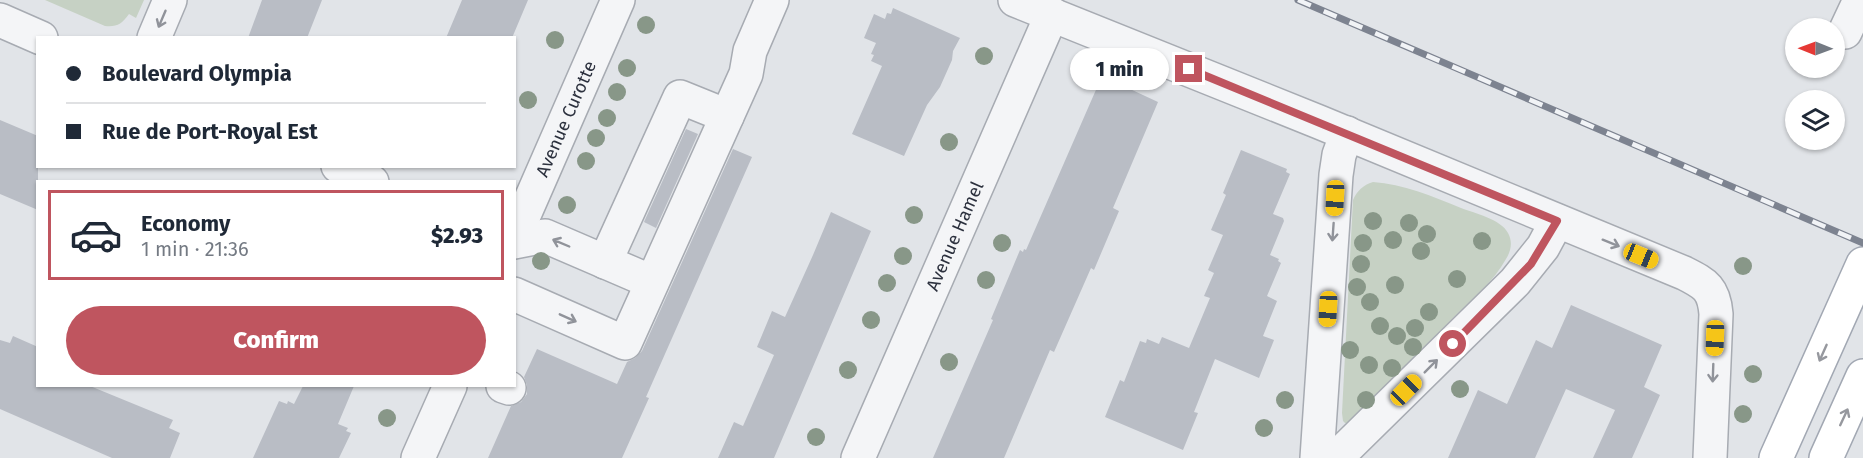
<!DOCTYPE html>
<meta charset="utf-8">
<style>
:root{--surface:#fff;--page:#f6f6f7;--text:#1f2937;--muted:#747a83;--line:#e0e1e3;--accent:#bf555f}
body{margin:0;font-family:"Fira Sans",sans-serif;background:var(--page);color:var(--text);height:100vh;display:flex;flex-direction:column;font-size:22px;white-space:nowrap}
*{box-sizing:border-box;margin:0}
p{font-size:20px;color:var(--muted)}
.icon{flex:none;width:33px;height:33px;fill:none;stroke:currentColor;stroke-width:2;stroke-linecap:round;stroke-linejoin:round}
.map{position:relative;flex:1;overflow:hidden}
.details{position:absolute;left:36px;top:180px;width:480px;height:207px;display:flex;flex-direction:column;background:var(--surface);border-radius:0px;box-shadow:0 2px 4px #0004}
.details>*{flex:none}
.hud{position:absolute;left:36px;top:36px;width:480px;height:132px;border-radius:0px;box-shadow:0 2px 4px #0004;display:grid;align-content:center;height:132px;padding:0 30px;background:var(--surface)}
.needle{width:39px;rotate:271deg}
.controls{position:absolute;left:1785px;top:18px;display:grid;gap:12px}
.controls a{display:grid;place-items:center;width:60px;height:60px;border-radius:50%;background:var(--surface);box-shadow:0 2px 4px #0004;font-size:30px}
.end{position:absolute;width:27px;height:27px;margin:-14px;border:8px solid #bf555f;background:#fff;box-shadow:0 0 0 3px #fff}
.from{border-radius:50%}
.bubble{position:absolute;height:42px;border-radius:21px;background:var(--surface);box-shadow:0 2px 4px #0004;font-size:20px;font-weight:800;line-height:42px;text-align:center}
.car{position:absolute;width:18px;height:36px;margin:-18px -9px;border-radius:8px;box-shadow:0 0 4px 2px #0007;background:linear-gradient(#f5c518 24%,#345 0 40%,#f5c518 0 76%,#345 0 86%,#f5c518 0)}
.hud b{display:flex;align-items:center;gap:21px;height:57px;font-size:22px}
.hud b+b{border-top:2px solid var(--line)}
.hud i{width:15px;height:15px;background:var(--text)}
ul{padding:10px 0 0;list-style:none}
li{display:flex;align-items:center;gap:18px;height:90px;margin:0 12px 9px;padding:0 18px;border:3px solid transparent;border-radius:0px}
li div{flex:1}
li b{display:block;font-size:22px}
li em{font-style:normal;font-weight:800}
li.current{border-color:var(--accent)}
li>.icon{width:54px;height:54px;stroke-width:1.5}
.cta{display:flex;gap:12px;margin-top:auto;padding:12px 30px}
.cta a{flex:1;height:69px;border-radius:36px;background:var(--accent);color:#fff;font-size:24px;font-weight:800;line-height:69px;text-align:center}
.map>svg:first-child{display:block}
.green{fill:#c6d1c4}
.building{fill:#b9bdc5}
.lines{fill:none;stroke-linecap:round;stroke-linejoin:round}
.minor-casing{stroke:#a7abb2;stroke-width:36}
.major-casing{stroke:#a2a8b3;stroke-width:36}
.minor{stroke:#f4f5f7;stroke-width:33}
.major{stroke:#fff;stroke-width:33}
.rail-casing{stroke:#7d8390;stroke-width:7}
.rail{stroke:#f1f3f6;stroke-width:4.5;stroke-dasharray:14;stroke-linecap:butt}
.tree{fill:#889788}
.oneway{stroke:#90939a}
.oneway2{stroke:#96989e}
.route{stroke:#bf555f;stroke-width:8}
.labels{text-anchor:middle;stroke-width:4.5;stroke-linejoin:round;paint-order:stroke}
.street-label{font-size:18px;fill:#2c313e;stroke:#f1f3f6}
</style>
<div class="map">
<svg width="1863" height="458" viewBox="0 0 1863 458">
<rect width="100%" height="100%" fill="#e1e4e8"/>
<path class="green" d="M45,0H144L136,18L129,14C122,24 117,27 105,26Z
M1373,182C1403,184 1432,196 1461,208C1474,213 1501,219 1508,233C1513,242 1511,251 1506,259C1494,281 1472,300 1454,317C1421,351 1388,385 1355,419L1349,424L1345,423L1343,421L1342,413L1353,200C1357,191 1363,185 1373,182Z"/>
<path class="building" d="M262,0H322L307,38H248Z
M462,0H528L512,38H446Z
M893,8L960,38L953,51L952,60L940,87L927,105L904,156L852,134L882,66L871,61L874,55L871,54L876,43L864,38L874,14L885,19L887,13L891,14Z
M1102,76L1158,102L1113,208L1119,211L1094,270L1091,268L1054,352L1050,350L1004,458H933L993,320L991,319L1020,250L1023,252L1024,249L1026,250Z
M0,120L38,136V210L0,194Z
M686,129L698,134L656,228L644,222Z
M733,149L752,157L646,397L649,398L622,458H488L511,406L521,402L527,394V385L524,377L537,349L617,384L627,362L635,358L642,351Z
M1241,150L1287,169L1286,172L1290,174L1273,214L1283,218L1284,221L1270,255L1279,259L1278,261L1281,263L1267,296L1277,301L1263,336L1274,340L1259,378L1215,359L1194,412L1198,413L1183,450L1105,417L1120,380L1124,382L1140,341L1146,343L1147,339L1159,344L1162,337L1189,348L1210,298L1204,296L1214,273L1208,270L1223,235L1211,230L1226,195L1223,193Z
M831,212L871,231L774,458H718L734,422L743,426L774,355L757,347L772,311L785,317L813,255Z
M1571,305L1662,345L1644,387L1660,395L1632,458H1593L1615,410L1566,389L1535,458H1448L1478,390L1507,404L1536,340L1552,348Z
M13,336L38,347V386H90L173,420L169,428L180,433L170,458H112L0,409V340L10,343Z
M303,386H354L338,424L348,428L346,431L351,433L339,458H253L279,401L287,404L288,401L294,404Z"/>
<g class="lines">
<g class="minor-casing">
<g id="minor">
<path d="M1015,0L1319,122L1684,273C1706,284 1714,289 1716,314L1710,458"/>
<path d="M0,20L41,38"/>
<path d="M1845,32L1860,0"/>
<path d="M154,38L170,0"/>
<path d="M338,166L372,182"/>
<path id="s1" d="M514,238L618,0"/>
<path d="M514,242L545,236L652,282"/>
<path d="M605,262L680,97L727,116"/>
<path d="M514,294L625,343L746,74L750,51L772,0"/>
<path d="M503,386L509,388"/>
<path d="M418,458L450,386"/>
<path id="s2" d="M858,458L1052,14"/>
<path d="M1317,458L1336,175L1339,155L1347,133"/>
<path d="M1336,458L1515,282L1543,247L1557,221"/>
</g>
</g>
<g class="major-casing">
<path id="major" d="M1776,458L1863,264
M1826,458L1863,376"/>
</g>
<use href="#minor" class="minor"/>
<use href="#major" class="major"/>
<g class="rail-casing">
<path id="rail" d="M1298,0L1863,243"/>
</g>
<use href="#rail" class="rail"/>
</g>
<g class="tree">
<circle cx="646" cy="25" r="9"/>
<circle cx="555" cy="40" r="9"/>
<circle cx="984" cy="56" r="9"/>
<circle cx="627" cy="68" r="9"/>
<circle cx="617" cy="92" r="9"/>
<circle cx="528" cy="100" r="9"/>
<circle cx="607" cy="118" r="9"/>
<circle cx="596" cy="138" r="9"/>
<circle cx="949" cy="142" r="9"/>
<circle cx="586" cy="161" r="9"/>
<circle cx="567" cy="205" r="9"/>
<circle cx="914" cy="215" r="9"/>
<circle cx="1373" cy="221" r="9"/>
<circle cx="1409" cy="223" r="9"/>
<circle cx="1427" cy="234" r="9"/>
<circle cx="1393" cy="240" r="9"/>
<circle cx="1482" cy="241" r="9"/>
<circle cx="1002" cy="243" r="9"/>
<circle cx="1363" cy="243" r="9"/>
<circle cx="1421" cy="251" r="9"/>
<circle cx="903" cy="256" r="9"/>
<circle cx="541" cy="261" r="9"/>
<circle cx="1361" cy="264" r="9"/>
<circle cx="1743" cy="266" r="9"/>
<circle cx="1457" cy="279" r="9"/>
<circle cx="986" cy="280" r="9"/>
<circle cx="887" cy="283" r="9"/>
<circle cx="1395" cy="285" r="9"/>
<circle cx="1357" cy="287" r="9"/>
<circle cx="1370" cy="302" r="9"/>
<circle cx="1429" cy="312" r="9"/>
<circle cx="871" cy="320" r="9"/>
<circle cx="1380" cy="326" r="9"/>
<circle cx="1415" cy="328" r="9"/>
<circle cx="1397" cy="336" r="9"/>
<circle cx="1413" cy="347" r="9"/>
<circle cx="1350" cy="350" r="9"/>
<circle cx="949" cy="362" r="9"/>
<circle cx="1369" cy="365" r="9"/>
<circle cx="1392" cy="368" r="9"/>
<circle cx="848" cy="370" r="9"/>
<circle cx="1753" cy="374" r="9"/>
<circle cx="1460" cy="389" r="9"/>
<circle cx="1285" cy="400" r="9"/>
<circle cx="1366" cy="400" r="9"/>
<circle cx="1743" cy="414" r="9"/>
<circle cx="387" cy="418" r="9"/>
<circle cx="1264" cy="428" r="9"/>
<circle cx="816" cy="437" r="9"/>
</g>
<defs><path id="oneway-shaft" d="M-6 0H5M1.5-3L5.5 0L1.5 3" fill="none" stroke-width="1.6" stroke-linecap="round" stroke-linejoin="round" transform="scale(1.5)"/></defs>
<g class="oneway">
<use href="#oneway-shaft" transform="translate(162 19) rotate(113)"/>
<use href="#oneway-shaft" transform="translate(1333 232) rotate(94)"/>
<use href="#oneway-shaft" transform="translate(561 243) rotate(-157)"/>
<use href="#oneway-shaft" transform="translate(1611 243) rotate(22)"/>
<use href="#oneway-shaft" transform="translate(568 318) rotate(24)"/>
<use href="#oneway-shaft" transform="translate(1431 366) rotate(-45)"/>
<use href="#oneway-shaft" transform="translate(1713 373) rotate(92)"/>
</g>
<g class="oneway2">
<use href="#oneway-shaft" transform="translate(1823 353) rotate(114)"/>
<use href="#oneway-shaft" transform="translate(1844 417) rotate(-65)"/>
</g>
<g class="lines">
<path class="route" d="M1189,69L1557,221L1531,264L1453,344"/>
</g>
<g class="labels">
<g class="street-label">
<text dy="6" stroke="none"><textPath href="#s1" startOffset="130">Avenue Curotte</textPath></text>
<text dy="6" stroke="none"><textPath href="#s2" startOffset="242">Avenue Hamel</textPath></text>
</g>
</g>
</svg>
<div class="controls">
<a><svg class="needle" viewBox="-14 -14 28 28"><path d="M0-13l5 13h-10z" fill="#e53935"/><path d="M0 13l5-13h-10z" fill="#747a83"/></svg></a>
<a><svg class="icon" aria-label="layers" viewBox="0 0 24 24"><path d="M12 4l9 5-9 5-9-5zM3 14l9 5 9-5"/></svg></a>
</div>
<i class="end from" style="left:1453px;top:344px"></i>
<i class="end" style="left:1189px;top:69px"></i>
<div class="bubble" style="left:1070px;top:48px;width:99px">1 min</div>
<i class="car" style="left:1335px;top:198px;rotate:183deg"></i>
<i class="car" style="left:1641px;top:256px;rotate:112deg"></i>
<i class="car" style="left:1328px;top:309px;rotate:183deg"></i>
<i class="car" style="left:1715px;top:338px;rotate:182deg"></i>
<i class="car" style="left:1406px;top:390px;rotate:45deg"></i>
<div class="hud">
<b><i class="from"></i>Boulevard Olympia</b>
<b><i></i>Rue de Port-Royal Est</b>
</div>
<section class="details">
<ul>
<li class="current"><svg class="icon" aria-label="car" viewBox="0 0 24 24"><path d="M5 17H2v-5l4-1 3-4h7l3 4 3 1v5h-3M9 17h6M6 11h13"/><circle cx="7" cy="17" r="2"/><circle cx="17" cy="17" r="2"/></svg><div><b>Economy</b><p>1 min · 21:36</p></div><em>$2.93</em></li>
</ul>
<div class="cta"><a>Confirm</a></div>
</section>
</div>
